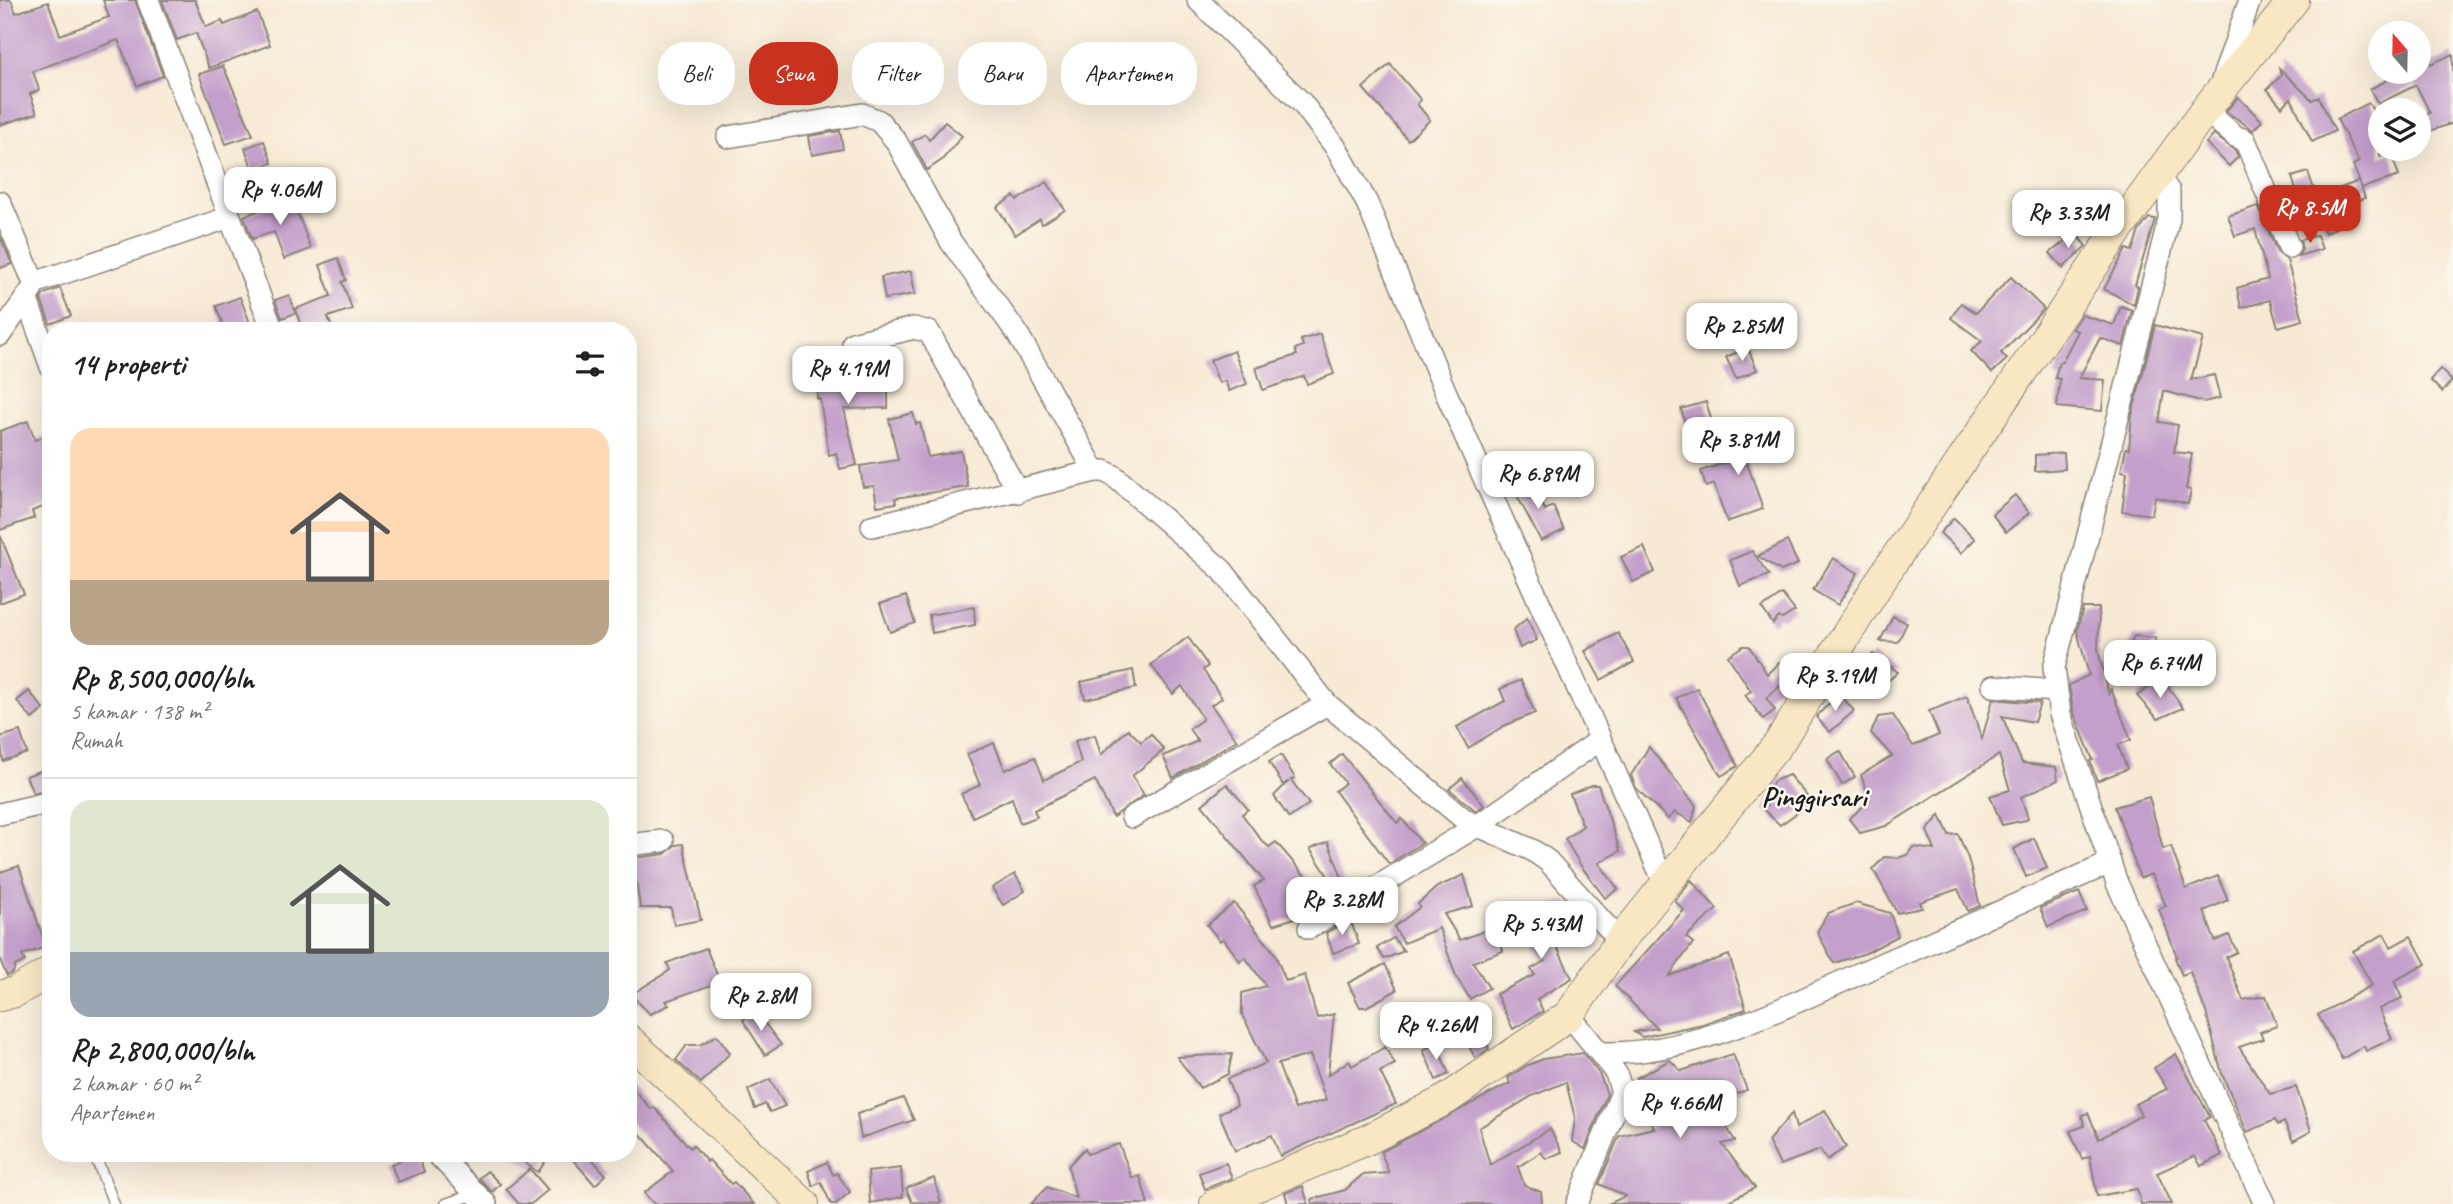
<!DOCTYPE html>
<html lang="id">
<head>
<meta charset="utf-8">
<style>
	body { margin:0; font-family:Caveat,sans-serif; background:#f6f6f6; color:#202124; height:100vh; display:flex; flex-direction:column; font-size:26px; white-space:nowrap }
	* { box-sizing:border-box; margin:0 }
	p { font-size:23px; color:#757577 }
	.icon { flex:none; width:38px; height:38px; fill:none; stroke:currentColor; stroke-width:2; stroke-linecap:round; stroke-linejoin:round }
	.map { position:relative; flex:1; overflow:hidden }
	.details { position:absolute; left:42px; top:322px; width:595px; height:840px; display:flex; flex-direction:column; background:#fff; border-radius:28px; box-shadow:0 7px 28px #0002 }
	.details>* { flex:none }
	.top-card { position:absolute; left:658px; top:42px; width:665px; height:63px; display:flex; gap:14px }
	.needle { width:46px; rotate:340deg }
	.tools { position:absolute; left:2368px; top:21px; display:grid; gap:14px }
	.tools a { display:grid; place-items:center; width:63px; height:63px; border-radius:50%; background:#fff; box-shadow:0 7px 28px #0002; font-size:35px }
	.price { position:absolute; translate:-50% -60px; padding:0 16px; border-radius:14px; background:#fff; color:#222; font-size:23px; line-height:46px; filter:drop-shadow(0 2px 4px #0008) }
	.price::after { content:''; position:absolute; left:50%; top:42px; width:21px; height:16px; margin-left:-10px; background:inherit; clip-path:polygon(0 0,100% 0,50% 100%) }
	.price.on { background:#c8321e; color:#fff }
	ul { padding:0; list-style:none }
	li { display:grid; align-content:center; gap:14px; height:371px; padding:0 28px }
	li+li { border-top:2px solid #e0e0e0 }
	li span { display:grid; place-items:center; height:217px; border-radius:21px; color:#555 }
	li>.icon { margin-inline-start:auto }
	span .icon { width:126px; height:126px; fill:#fffc; stroke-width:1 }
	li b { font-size:30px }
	h2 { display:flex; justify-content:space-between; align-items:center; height:84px; padding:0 28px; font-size:30px }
	.tag { padding:0 24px; border-radius:28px; background:#fff; box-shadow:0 7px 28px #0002; font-size:24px; line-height:63px }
	.tag.on { background:#c8321e; color:#fff }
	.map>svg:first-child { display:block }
	.building { fill:#c39fcb; fill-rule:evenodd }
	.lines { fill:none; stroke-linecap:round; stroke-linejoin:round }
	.lane-casing { stroke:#8a8378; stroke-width:13 }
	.street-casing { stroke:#8a8378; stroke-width:24 }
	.secondary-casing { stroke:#8a8378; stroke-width:32 }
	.lane { stroke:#fff; stroke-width:10 }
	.street { stroke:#fff; stroke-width:21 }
	.secondary { stroke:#f9e7c3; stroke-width:30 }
	.labels { text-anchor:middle; stroke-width:5; stroke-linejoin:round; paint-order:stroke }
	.quarter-label { font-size:28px; font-weight:bold; fill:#1c1c1c; stroke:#fbf7ec }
</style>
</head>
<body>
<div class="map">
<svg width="2453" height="1204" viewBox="0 0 2453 1204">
	<rect width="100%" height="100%" fill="#fbf7ec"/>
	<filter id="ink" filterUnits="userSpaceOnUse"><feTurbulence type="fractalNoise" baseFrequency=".0143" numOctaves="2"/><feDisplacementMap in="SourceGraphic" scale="14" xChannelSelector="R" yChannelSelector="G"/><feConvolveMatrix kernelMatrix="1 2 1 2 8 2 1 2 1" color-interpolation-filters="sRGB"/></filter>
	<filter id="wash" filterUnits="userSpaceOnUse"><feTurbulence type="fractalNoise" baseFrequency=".00686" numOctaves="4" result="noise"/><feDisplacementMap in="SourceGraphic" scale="28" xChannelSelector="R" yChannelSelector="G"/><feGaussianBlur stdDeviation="1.57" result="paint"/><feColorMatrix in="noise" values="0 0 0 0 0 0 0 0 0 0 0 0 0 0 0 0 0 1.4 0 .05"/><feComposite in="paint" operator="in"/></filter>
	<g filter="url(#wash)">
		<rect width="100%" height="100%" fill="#f7ead5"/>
		<g id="blocks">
			<g class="building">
				<path d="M0,0H11L16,13L48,2L60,35L109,17L103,0H135L163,76L137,86L118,40L33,71L39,90L30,94L37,113L0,125Z"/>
				<path d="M162,0H195L206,27L222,21L224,25L257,12L270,45L209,68L196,33L177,40Z"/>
				<path d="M2418,35L2431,64L2453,54V123L2427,132L2421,116L2430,113L2416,85L2378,104L2370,89L2403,72H2418Z"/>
				<path d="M1390,64L1421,100L1417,104L1430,120L1408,140L1363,88Z"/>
				<path d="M223,66L253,135L226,144L199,74Z"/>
				<path d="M2279,68L2312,100L2319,97L2335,131L2312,142L2291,98L2282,107L2267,89L2281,76Z"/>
				<path d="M2238,97L2262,121L2253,130L2226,111Z"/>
				<path d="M2369,103L2380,124V157L2391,153L2399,176L2362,188L2353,165L2359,162L2337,119Z"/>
				<path d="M945,122L962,136L942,160L927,170L912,142L925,134L929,140Z"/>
				<path d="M840,131L843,149L812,155L809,136Z"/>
				<path d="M2214,135L2235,150L2238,157L2229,166L2206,143Z"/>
				<path d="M264,141L272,163L253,170L245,148Z"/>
				<path d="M2308,172L2316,195L2299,200L2292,177Z"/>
				<path d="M2359,181L2365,198L2333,209L2340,226L2325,233L2311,199Z"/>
				<path d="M1047,182L1065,210L1042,224L1040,219L1015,235L997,207L1014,196L1017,200Z"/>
				<path d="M292,198L311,249L284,259L274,232L252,239L244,216Z"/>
				<path d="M2258,206L2277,252L2287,260L2303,320L2278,327L2270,300L2241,308L2237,288L2268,279L2255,229L2235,236L2228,216Z"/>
				<path d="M2149,218L2155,219L2135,285L2138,287L2134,305L2104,289L2126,249L2132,251L2139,231Z"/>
				<path d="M2075,233L2086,246L2063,268L2050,253Z"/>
				<path d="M2317,235L2322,249L2298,256L2302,249L2300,240Z"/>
				<path d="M0,236L12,264L0,268Z"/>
				<path d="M338,258L346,280L342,282L352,309L328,317L333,331H303L295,309L331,296L320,265Z"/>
				<path d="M911,271L915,294L885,299L881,277Z"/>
				<path d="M2011,277L2044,309L2001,353L2007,359L1992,373L1971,351L1982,341L1951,318L1961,303L1976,313Z"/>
				<path d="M60,288L71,316L50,324L41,299L44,294Z"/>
				<path d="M289,295L296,313L282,318L275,300Z"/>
				<path d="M240,297L253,331H225L216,306Z"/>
				<path d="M2121,306L2132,310L2123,346L2100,338L2079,378L2105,380L2102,411L2057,407L2060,379L2055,378L2059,362H2062L2078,331L2072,329L2082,315L2114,325Z"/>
				<path d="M2155,325L2203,338L2191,380L2214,375L2220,398L2204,402L2164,391L2159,422L2178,425L2174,452L2192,454L2186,489L2191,490L2188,504L2155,497L2152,515L2122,511L2127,472L2121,471L2126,448L2129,449L2132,415Z"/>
				<path d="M1320,334L1334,374L1307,384L1304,376L1263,390L1256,368L1297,355L1295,349L1303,346L1301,340Z"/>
				<path d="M1748,348L1757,370L1736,379L1726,357Z"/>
				<path d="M1234,351L1247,384L1229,391L1225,381L1219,383L1210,360Z"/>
				<path d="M873,366V374L880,373V385H888V408L844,409L857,465L840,469L836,453L829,455L820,399H817L818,380L832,381L833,368Z"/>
				<path d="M2440,369L2452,381L2442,392L2430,380Z"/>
				<path d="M1706,402L1712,422L1687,430L1681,409Z"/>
				<path d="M913,413L916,424L920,423L928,457L961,451L968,487L895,498L896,503L877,506L874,486L863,487L860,466L898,460L889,419Z"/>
				<path d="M28,421L35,440L51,434V504L32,511L34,518L0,530V431Z"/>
				<path d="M1757,425L1767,451L1746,460L1763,509L1727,522L1714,484L1706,487L1701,471L1741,457L1732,435Z"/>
				<path d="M2064,453L2065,469L2035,471V455Z"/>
				<path d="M1531,479L1545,510L1553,506L1564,530L1541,541L1513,488Z"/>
				<path d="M2015,495L2029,513L2006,532L1992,514Z"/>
				<path d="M1954,518L1975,539L1961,553L1940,533Z"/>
				<path d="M0,535L24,594L0,603Z"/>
				<path d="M1787,541L1798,564L1781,571L1758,556Z"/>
				<path d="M1644,547L1655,572L1633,582L1621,557Z"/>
				<path d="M1752,551L1769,575L1740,586L1730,560Z"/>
				<path d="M1833,558L1858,573L1838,605L1813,590Z"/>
				<path d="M1782,594L1795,611L1782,619L1779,617L1773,624L1762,608Z"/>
				<path d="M906,596L915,623L890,632L880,604Z"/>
				<path d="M974,607L975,625L932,633L929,615Z"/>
				<path d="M2083,608H2099L2098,650L2109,694L2111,689L2131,740L2118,745L2127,769L2097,781L2090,761L2093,760L2073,711L2069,685L2089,675L2077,631Z"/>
				<path d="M1893,616L1907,623L1898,642L1880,641Z"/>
				<path d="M1527,618L1537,640L1520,648L1513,630Z"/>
				<path d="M1618,633L1634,662L1601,680L1585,651Z"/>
				<path d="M2134,636L2156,638L2146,664L2124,660Z"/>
				<path d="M1188,637L1208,666L1203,670L1222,698L1211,705L1237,740L1173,778L1163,756L1198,741L1189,729L1203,719L1182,686L1173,694L1151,665Z"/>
				<path d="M1743,646H1749L1767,674L1780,662L1792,676L1766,698L1775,710L1763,719L1745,695L1751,691L1728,656Z"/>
				<path d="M1873,654L1898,672L1880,688L1859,673Z"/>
				<path d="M1133,670L1136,688L1085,699L1081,682Z"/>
				<path d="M1521,680L1535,713L1504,726L1468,748L1457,727L1505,701L1500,689Z"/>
				<path d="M2158,681H2164L2183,708L2158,719L2137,696Z"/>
				<path d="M1697,688L1738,766L1721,776L1676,698Z"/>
				<path d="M29,691L44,709L32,719L17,701Z"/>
				<path d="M1839,693L1854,711L1830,732L1816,717Z"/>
				<path d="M1967,696L1982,739L1993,699L2040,703L2034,722L2002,716L2022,763L2056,767L2058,780L2021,797L2028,818L2026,820L2002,825L1990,796L2010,790L1999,755L1886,826L1860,833L1849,819L1870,800L1861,775L1892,756L1871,733L1878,717L1893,715L1913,746L1939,735L1929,711Z"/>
				<path d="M1128,729L1141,742L1151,734L1164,750L1132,776L1144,795L1113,817L1095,780L1034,810L1037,817L1020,823L1012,798L973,817L961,794L980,785L967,754L994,743L1005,770L1035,757L1044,780L1081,762L1075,741L1095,735L1101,755Z"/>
				<path d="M20,731L27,753L3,761L0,737Z"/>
				<path d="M1649,747L1696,806L1692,822L1675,812L1668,819L1636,788L1631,775Z"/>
				<path d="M1840,751L1855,777L1842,785L1827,759Z"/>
				<path d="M1342,754L1397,823L1402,819L1422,843L1389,864L1335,791L1345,783L1330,764Z"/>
				<path d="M1281,755L1295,778L1291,780L1309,804L1289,818L1274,796L1289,781L1283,785L1269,762Z"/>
				<path d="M51,767V789L33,793L26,776Z"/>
				<path d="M1789,775L1812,802L1780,825L1764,810L1772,794L1769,791L1774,781Z"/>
				<path d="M1462,778L1484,805L1476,811L1449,789Z"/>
				<path d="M1227,784L1248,809L1242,814L1262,841L1269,847L1276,842L1318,891L1324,886L1330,900L1307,914L1273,925L1254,886L1264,881L1202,805Z"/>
				<path d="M1592,785H1598L1620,851L1599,863L1618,889L1605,898L1581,866L1565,839L1583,826L1570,794Z"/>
				<path d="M2149,797L2163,849L2171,846L2186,889L2218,876L2228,900L2204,911L2215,941L2229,935L2237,952L2226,957L2243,1000L2266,996L2277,1026L2260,1032L2263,1039L2239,1047L2270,1094L2296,1087L2311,1131L2293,1141L2284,1122L2278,1125L2275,1120L2247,1132L2222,1074L2206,1012L2190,972L2182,975L2175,958L2177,957L2159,909L2166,906L2152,874L2140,878L2115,807Z"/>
				<path d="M1940,815L1949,835L1958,834L1968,858L1980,906L1968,911L1958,889L1920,902L1922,908L1897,913L1873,869L1884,857L1898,858L1907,855L1913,847L1935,850L1927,831Z"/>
				<path d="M2034,838L2047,868L2026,877L2014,849Z"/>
				<path d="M1328,842L1347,890L1340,894L1310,849Z"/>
				<path d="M683,844L701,920L674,925L671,908H640L633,858L665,854L675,845Z"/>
				<path d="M19,866L46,947L22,955L25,961L15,966L13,973L7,976L0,960V872Z"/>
				<path d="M1015,874L1025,891L1003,905L992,888Z"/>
				<path d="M1464,875L1473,906L1444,914L1460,940L1495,927L1503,951L1473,962L1489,988L1470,999L1456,976L1439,928L1404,943L1394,927L1420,907L1418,904L1437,887Z"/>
				<path d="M1691,880L1717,909L1686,937L1693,943L1669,976L1729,955L1746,1009L1703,1024L1642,1037L1634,1032L1657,1028L1615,986L1684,910L1675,901Z"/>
				<path d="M2079,892L2087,911L2048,927L2040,908Z"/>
				<path d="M1566,901L1585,930L1556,945L1572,978L1537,999L1543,1011L1513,1029L1496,994L1535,975L1531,969L1545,961L1516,919Z"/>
				<path d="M1234,903L1274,952L1286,981L1305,975L1317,1018L1334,1014L1328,1075L1349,1061L1352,1066L1385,1047L1395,1064L1380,1072L1396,1104L1280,1156L1272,1135L1235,1151L1219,1113L1237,1105L1227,1079L1266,1063L1242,1014V993L1266,986L1245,957L1240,961L1223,938L1220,941L1207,925ZM1310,1055L1326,1100L1295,1109L1278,1064Z"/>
				<path d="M1856,903L1890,913L1898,936L1866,953L1834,963L1817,932L1828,913Z"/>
				<path d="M1350,919L1359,944L1333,953L1326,933Z"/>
				<path d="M2384,934L2391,947L2411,936L2426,964L2394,981L2402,998L2379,1009L2392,1039L2366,1051L2364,1046L2342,1059L2318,1015L2372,985L2353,951Z"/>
				<path d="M1393,938L1404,951L1384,959L1377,948Z"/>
				<path d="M706,948L720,982L666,1001L669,1005L650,1014L631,995L670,970L667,963Z"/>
				<path d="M1385,964L1397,990L1366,1007H1360L1348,983Z"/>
				<path d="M755,1010L781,1045L765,1055L743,1020Z"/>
				<path d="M1478,1025L1489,1049L1475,1058L1462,1032Z"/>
				<path d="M717,1035L730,1053L701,1083L676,1060L687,1045H700Z"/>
				<path d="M1436,1044L1449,1074L1436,1080L1423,1050Z"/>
				<path d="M1583,1053L1600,1075L1607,1094L1585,1149L1572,1141L1575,1118L1566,1082L1532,1096L1479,1128L1490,1165L1550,1129L1562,1152L1546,1159L1541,1152L1518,1167L1524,1185L1541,1192L1542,1204H1313L1312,1199L1345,1190L1362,1175L1389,1173L1381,1152L1510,1083L1508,1078L1526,1066L1543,1059Z"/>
				<path d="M1232,1054L1228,1074L1200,1088L1177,1057Z"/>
				<path d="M1733,1054L1747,1090L1712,1103L1735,1141L1722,1144L1755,1188L1722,1204H1608L1626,1196L1599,1184L1619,1136L1654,1128L1636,1078L1670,1060L1681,1071Z"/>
				<path d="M2176,1054L2210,1117L2204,1120L2222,1155L2201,1166L2195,1156L2157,1173L2172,1204H2141L2137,1189L2097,1196L2090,1156L2082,1159L2070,1131L2084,1126L2082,1115L2088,1113L2099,1139L2141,1115L2135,1104L2167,1089L2154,1068Z"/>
				<path d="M770,1079L785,1106L770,1112L765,1104L755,1109L748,1090Z"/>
				<path d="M628,1083L651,1109L654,1107L690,1148L693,1145L707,1162L709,1160L731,1184L734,1182L754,1204H654L644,1193L673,1171L628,1120Z"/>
				<path d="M903,1098L914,1120L861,1138L857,1114Z"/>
				<path d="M1825,1110L1846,1147L1827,1160L1820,1150L1780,1165L1768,1141L1792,1113L1796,1128Z"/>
				<path d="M1119,1144L1132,1178L1140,1176L1148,1204H1031L1047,1187L1076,1198L1068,1166L1085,1148L1087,1154Z"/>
				<path d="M511,1153H551L538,1172Z"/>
				<path d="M567,1153H587L606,1175L595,1185Z"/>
				<path d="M417,1154L424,1172L398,1182L391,1164Z"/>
				<path d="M827,1162L833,1175L837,1173L850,1192L836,1204H831L821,1182L813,1186L808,1171Z"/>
				<path d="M1226,1163L1232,1178L1205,1189L1199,1173Z"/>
				<path d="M901,1168L903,1197L870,1203L868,1172Z"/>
				<path d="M530,1169L548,1190L531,1204H519L506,1189Z"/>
				<path d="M487,1171L500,1184L492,1192L479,1178Z"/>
				<path d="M934,1178L941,1203L912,1202L906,1188Z"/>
				<path d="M1303,1186L1308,1204H1288L1285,1193Z"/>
			</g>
		</g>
	</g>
	<g filter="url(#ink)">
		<use href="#blocks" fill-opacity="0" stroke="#8a8378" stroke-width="2"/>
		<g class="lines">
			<g class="lane-casing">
				<g id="lane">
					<path d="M94,1153L114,1204"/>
					<path d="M446,1204L475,1194"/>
				</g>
			</g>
			<g class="street-casing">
				<g id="street">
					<path d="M148,0L273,331"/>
					<path d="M1198,0L1302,103L1337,149L1367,203L1446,393L1665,884"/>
					<path d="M2222,80L2250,0"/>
					<path d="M2205,110L2235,136L2245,140L2289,247"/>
					<path d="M728,137L862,114L879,121L896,141L951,242L1017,333L1095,471"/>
					<path d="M2158,176L2169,191V219L2054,668L2060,714L2117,883L2265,1204"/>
					<path d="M0,202L34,283L230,217"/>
					<path d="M27,300L51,367"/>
					<path d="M0,335L31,291"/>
					<path d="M853,343L914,328L929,332L1018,492"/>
					<path d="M872,526L1095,471H1104L1114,476L1222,570L1327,704L1465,820L1532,850L1548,861L1620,941"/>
					<path d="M1993,686L2055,691"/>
					<path d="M0,814L51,802"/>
					<path d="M1132,817L1327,704"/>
					<path d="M628,845L663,841"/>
					<path d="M1309,928L1477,826L1600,740"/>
					<path d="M1569,1015L1616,1073L1622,1092L1577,1204"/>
					<path d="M1602,1053C1697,1055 1787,1005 1872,968C1951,933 2031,898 2110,863"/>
					<path d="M436,1153L486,1204"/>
				</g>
			</g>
			<g class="secondary-casing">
				<g id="secondary">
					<path d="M0,996L15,992L51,971"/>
					<path d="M628,1039L804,1204"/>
					<path d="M1215,1204L1369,1139L1447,1099L1569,1015L1620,941L1779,743L1882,578L2114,236L2205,110L2294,0"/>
				</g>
			</g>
			<use href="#lane" class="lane"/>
			<use href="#street" class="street"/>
			<use href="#secondary" class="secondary"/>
		</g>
	</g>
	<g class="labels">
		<g class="quarter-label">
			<text x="1814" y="806">Pinggirsari</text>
		</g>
	</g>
</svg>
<div class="tools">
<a><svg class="needle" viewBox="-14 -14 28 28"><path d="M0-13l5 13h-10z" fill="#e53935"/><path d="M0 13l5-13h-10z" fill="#757577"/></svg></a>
<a><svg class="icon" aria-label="layers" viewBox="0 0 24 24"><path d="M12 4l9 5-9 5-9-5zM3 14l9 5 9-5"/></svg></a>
</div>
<b class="price" style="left:280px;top:227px">Rp 4.06M</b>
<b class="price on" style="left:2310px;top:245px">Rp 8.5M</b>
<b class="price" style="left:2068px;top:250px">Rp 3.33M</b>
<b class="price" style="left:1742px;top:363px">Rp 2.85M</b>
<b class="price" style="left:848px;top:406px">Rp 4.19M</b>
<b class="price" style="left:1738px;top:477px">Rp 3.81M</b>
<b class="price" style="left:1538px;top:511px">Rp 6.89M</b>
<b class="price" style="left:2160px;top:700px">Rp 6.74M</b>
<b class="price" style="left:1835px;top:713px">Rp 3.19M</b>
<b class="price" style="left:1342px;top:937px">Rp 3.28M</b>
<b class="price" style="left:1541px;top:961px">Rp 5.43M</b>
<b class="price" style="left:761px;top:1033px">Rp 2.8M</b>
<b class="price" style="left:1436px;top:1062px">Rp 4.26M</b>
<b class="price" style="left:1680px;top:1140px">Rp 4.66M</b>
<div class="top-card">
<a class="tag">Beli</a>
<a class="tag on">Sewa</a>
<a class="tag">Filter</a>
<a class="tag">Baru</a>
<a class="tag">Apartemen</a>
</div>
<section class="details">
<h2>14 properti<svg class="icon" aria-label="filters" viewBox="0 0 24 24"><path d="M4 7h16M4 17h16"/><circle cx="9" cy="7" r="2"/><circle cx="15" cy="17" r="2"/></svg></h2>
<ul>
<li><span style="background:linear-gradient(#ffd9b3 70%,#b9a48a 0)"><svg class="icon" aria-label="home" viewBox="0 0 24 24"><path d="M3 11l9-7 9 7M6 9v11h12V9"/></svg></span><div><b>Rp 8,500,000/bln</b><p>5 kamar · 138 m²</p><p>Rumah</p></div></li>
<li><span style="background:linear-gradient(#dfe7d0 70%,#9aa5b1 0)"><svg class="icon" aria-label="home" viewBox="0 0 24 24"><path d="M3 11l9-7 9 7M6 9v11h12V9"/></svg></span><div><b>Rp 2,800,000/bln</b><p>2 kamar · 60 m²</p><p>Apartemen</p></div></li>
</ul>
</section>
</div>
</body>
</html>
